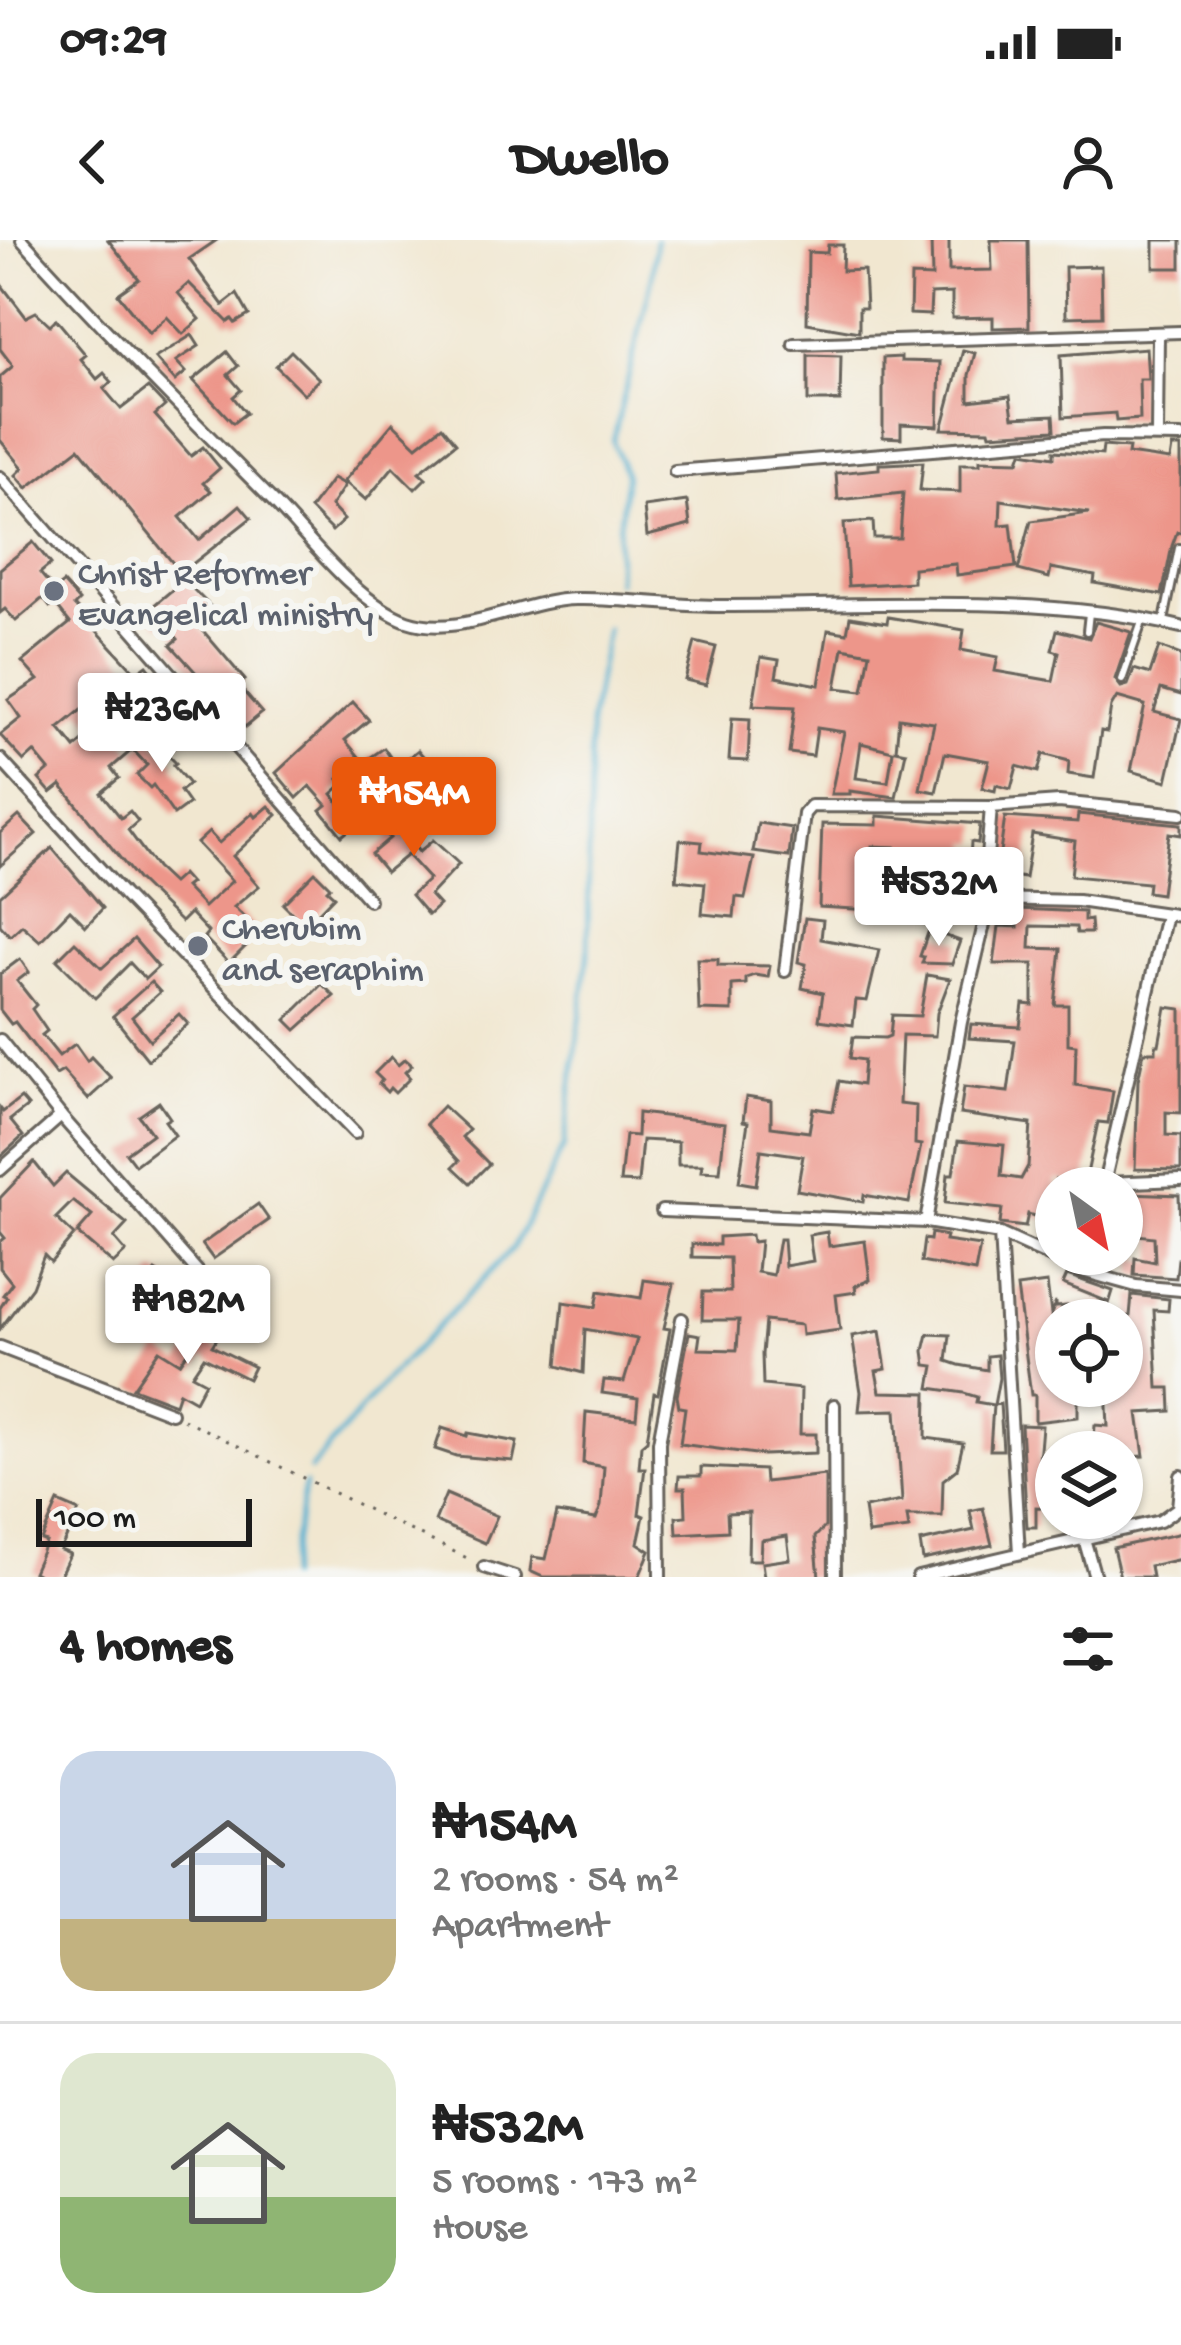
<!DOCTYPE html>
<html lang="en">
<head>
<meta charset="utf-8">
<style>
	body { margin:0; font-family:"Gochi Hand",sans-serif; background:#f2f2f2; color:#222; height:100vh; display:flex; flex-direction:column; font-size:45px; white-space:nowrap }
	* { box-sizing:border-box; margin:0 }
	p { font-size:39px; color:#767676 }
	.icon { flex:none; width:66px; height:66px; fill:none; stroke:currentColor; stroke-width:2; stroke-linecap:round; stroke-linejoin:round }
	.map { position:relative; height:1337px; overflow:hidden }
	.panel { display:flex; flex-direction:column; background:#fff; flex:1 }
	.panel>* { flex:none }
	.needle { width:78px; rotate:147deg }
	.tools { position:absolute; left:1035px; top:927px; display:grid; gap:24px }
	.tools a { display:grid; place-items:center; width:108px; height:108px; border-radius:50%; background:#fff; box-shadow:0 3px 9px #0004; font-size:60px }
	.scale { position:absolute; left:36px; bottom:30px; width:216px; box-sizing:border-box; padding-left:12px; border:6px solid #1c1c1c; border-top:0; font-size:33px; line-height:42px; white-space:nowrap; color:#1c1c1c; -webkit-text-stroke:9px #f6f6f2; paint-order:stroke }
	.price { position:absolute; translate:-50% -102px; padding:0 27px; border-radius:12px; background:#fff; color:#222; font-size:39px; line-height:78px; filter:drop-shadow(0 3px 6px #0008) }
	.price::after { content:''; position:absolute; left:50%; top:72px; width:36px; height:27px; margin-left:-18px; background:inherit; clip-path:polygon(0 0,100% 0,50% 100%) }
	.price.selected { background:#ea580c; color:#fff }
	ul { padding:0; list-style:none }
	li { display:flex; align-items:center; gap:36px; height:300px; padding:0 60px }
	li+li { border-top:3px solid #e0e0e0 }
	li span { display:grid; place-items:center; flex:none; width:336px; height:240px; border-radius:36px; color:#555 }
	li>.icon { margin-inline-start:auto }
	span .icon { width:144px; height:144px; fill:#fffc; stroke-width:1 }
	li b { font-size:51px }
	h2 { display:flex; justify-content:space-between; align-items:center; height:144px; padding:0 60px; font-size:51px }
	.status { display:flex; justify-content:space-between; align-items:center; height:84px; padding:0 60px; background:#fff; direction:ltr }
	.status svg { height:33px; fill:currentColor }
	header { display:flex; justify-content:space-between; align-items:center; height:156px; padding:0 60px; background:#fff; font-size:54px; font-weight:700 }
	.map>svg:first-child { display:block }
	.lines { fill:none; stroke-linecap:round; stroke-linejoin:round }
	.stream { stroke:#53b1d1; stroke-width:4.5 }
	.building { fill:#ed968a; fill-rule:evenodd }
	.service-casing { stroke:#67635b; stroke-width:12 }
	.minor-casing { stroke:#67635b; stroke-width:16 }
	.path { stroke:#67635b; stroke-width:3; stroke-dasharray:3 9; stroke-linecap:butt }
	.service { stroke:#fff; stroke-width:6 }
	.minor { stroke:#fff; stroke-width:10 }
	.worship-dot { fill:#6b7280; stroke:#f6f6f2; stroke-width:4.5 }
	.labels { text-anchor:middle; stroke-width:12; stroke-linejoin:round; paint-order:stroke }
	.worship-label { font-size:36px; fill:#5b616d; stroke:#f6f6f2; text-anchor:start }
</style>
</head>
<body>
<div class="status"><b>09:29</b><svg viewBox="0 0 49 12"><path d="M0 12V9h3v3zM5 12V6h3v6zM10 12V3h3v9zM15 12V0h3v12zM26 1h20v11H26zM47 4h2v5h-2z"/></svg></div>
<header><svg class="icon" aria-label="back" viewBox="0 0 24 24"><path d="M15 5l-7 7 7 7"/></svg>Dwello<svg class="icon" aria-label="person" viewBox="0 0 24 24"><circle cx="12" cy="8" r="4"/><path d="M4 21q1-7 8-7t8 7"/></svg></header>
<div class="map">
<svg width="1181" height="1337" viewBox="0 0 1181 1337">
	<rect width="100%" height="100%" fill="#f6f6f2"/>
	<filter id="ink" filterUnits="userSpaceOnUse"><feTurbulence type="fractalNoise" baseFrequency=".00833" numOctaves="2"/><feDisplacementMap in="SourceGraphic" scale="24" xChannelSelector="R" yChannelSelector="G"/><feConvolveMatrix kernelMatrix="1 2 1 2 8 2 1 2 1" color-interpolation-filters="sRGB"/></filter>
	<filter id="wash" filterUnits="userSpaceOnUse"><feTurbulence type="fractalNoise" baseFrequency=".004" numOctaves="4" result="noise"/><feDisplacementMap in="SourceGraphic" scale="48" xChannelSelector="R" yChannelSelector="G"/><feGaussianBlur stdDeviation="2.7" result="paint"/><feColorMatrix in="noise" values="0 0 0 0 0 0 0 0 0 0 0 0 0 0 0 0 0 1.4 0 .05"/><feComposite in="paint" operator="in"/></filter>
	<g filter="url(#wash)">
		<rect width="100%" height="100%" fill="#f1e7d0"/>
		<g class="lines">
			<g class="stream">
				<path d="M617,342L618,295L626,236L613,201L652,38L656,0"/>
				<path d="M310,1230L384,1142L513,1008L564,906L588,716L590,484L607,389"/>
				<path d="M288,1337L305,1244"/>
			</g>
		</g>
		<g id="blocks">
			<g class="building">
				<path d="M108,0H217L189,19L223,65L237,54L249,75L235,83L232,79L228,82L189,43L178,53L200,79L183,94L167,77L149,93L118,54L139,39Z"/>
				<path d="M931,0H949V31L992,30L991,0H1028L1029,87L993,88V77L952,78V53L931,54L930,75L910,74L911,36L932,37Z"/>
				<rect x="1154" y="0" width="27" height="28"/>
				<path d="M828,5H843L842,31L864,30L866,68H859V92L807,83L808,12L827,13Z"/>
				<path d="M1101,26L1102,76L1066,77L1065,27Z"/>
				<path d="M0,43L26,77L36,72L50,85L56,79L86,115L81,119L97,139L104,133L112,142L104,149L121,169L148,148L165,166L155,175L191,216L203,207L220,228L203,243L211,251L180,277L199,300L240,265L251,278L181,333L79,208L27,248L16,235L23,228L0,200V137L13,126L0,109Z"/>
				<path d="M192,95L199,106L176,121L186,132L175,141L155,118Z"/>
				<path d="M1146,108L1148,139H1139L1140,179L1116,181L1115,173L1063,177L1061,115Z"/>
				<path d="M963,110L975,113L969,135V161L1010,156L1013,177L1054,175L1055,190L990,194L989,190L942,189Z"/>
				<path d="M291,111L319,139L304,154L276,126Z"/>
				<path d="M227,112L238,126L228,135L241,150L233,157L246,173L233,183L193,140Z"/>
				<path d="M808,115L841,116L840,161H808Z"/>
				<path d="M901,117V121L940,122L938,186L901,184V198L883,197V118Z"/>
				<path d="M393,183L417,206L442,186L456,203L419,232L426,238L415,249L393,227L366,260L344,241Z"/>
				<path d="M1103,206L1129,208L1128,214L1170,220L1172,207H1181V293L1177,292L1172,306L1162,355L1094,343L1095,336L1051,328L1049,338L1018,330L1031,281L1089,273L1001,260L1000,285L1011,284L1016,327L957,335L956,324L913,328V342L848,346L844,283L873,281L874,298H900L903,253L838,260L836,233L879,229V224H886L923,222L920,250L960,252V224H980V220L1019,221L1022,212L1054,217V211L1102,215Z"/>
				<path d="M333,238L345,245L331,266L344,280L332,291L310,269Z"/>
				<path d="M687,261L690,285L647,296L644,267Z"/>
				<path d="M33,302L51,324L40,333L54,350L63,343L79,361L74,366L136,433L147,425L155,435L130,455L120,442L93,463L132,510L111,528L119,538L101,553L121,578L130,571L138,581L128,590L156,628L172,643L182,634L190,643L185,647L204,667L232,641L197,603L209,592L219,603L253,573L256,577L269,566L277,575L233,616L259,646L234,667L260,692L229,723L204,697L208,692L190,673L181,682L137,639L61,545L51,553L39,539L49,530L34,512L24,521L0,495L21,478L8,460L38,440L22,422L70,383L55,364L50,367L43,358L16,381L5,369L0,373V329ZM81,470L97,489L75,508L59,488Z"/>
				<path d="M184,340L210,366L193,379L245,440L238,445L262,473L245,487L171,405L178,399L164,382L160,386L147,371Z"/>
				<path d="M850,377L887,383L888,377L964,390L961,410L998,417L995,431L1053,441L1059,412L1052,410L1057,390L1089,398L1096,382L1131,392L1115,439L1121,447L1128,445L1134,429L1150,434L1159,407L1181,415V455L1161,449L1154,472L1181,479L1167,541L1131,531L1145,465L1117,457L1111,467L1107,492L1101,491L1094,538L1068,534L1069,521L1043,514L1038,532L1017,526L1011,549L996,545L995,551L982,548L989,521L945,513L936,552L920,549L934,483L899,478L896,510L906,512L896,557L850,551V554H831L844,492L817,488L813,516L789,513L795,467L753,465L761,417L779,420L776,437L819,445L828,390L847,393ZM843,408L870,413L863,451L836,448ZM861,503L893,511L888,542L856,538Z"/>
				<path d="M695,402L716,407L706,445L685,440Z"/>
				<path d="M353,462L369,480L345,500L361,519L339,539L343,544L332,554L356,584L342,596L321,570L327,565L310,546L297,558L276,533Z"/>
				<path d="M732,478L750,479L748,521L729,520Z"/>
				<path d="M150,497L176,523L173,525L189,544L180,551L189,564L174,575L153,545L150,548L137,535L147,525L134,511Z"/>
				<path d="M384,508L397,527L418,510L429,523L395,550L368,519Z"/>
				<path d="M382,566L419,612L433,600L459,624L430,655L439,665L428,675L411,655L429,639L407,615L386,632L371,614L390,598L371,575Z"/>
				<path d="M1078,574L1181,584V595L1169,593L1161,654L1147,652L1148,643L1071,636L1075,601L1032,594L1025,638L997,634L1005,577L1077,582Z"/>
				<path d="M19,576L36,594L0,626V593Z"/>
				<path d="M877,576L980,584L978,603L971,602L970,621L894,618L895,607L872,606L871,632L891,633L889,671L819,667L822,584L877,585Z"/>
				<path d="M758,583L792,588L789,617L753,612Z"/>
				<path d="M680,600L702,602L701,611L754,618L745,658L736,657L734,677L702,674L705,643L676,640Z"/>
				<path d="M52,608L103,668L86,686L70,670L40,701L22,685L10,696L0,685V656Z"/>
				<path d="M315,632L330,647L327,650L334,656L305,686L283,664Z"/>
				<path d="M1018,669L1084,672V681L1090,680L1091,693H1077L1076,687L1031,686L1030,708L1061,709L1055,765H1068V804L1076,805L1075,845L1113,851L1108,883L1098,882L1084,948L1056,939V975L1046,972L1043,979L1028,974L1025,987L1000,984L1002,969L945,963L948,934H953L958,901L1004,905L1001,936L1021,939L1028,926L1031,884L960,874L964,847L1008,852L1015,801L969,798L971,784L1020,787L1023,764L1033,765V724H994L999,686L1018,687Z"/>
				<path d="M805,678L823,680L821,699L879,710L867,761L856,760L853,785L819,780L823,753L802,748L806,724L798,722Z"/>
				<path d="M929,690L960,701L952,724L922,723L924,717L920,716Z"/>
				<path d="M134,699L158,727L145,739L130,723L95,758L57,720L75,702L102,728Z"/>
				<path d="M20,719L29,732L17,741L36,765L32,769L47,791L42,795L59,816L75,804L87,821L91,817L111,838L88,859L63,831L56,835L15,782L11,784L0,770V734Z"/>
				<path d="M697,719H718V725L770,726L768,737L755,735L746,738V744L732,745V771L699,770Z"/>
				<path d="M927,735L950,739L937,773L935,796L902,795L899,864L916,866L915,904L921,905L909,963L864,955L863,962L797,950L803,916L761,910L756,945L739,942L748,882L743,881L746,857L771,861V887L809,892L813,868L833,871L839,841L862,845L864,820L850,818L853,797L885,798L890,796L892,775L920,776Z"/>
				<path d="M151,742L160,752L132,777L150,800L179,774L188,784L148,820L113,776Z"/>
				<path d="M322,744L334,756L296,790L286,780Z"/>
				<path d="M1166,767L1181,769V873L1166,872V895L1181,896V930L1135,929L1138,840L1144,812H1156V805H1159Z"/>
				<path d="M391,817L398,825L405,819L412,825L405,832L410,838L395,853L390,848L387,852L379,844L382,840L375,833Z"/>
				<path d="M21,858L28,866L10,880L23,896L0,917V868L3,872Z"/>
				<path d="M159,862L170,878L165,881L175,895L135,925L126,913L152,894L139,876Z"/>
				<path d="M443,866L469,890L462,897L489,924L470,943L453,927L459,921L426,884Z"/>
				<path d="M638,873L725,883L720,932L701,931L702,925H678V902L642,900L638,943L620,942L625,895L637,896Z"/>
				<path d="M34,922L53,946L66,933L127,984L114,998L126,1012L113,1024L77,993L92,976L73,961L56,978L74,995L51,1022L44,1015L32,1047L0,1089V1068L7,1057L3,1055L12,1043L0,1028V1002L5,998L0,992V958Z"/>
				<path d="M1129,953L1179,955L1181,1019H1178L1176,1038L1134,1035L1135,1018L1155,1022L1154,997L1137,995L1138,990L1125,987Z"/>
				<path d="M258,964L269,980L213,1019L202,1004Z"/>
				<path d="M827,992L829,1006L865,1001L870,1040L855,1046L856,1052L836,1055L840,1090L802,1095L801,1085L765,1081L762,1114L763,1145L801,1149L800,1194H816V1213L763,1215L680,1204L685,1168L679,1167L677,1156L689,1093L700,1095L698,1109L737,1110L739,1080H702L703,1052H730L729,1018L692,1017V1004L719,1005V997L751,995L752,1002L760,1001L757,1032L773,1035L779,999H783L785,1026L813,1021L809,995Z"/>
				<path d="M931,993L946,996L945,1001L980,1006L975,1032L921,1022L924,999L930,1000Z"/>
				<path d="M155,1031L180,1047L158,1081L133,1065Z"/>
				<path d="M1067,1035L1113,1051L1104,1080H1056V1148H1078V1177L1035,1182V1155H1031L1017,1047L1047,1043L1051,1074L1056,1062V1067L1108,1062L1063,1044Z"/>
				<path d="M644,1040L674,1044L664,1088L670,1089L658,1154L654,1153L647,1200L641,1205L639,1228H645L639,1274L644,1276L638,1303L650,1311L639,1337H543L530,1331L532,1317L546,1319L557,1273L596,1279L601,1266L604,1227L583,1223L586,1172L636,1178L638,1158L602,1153L604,1140L624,1142L637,1099L585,1089L583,1133L557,1126L563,1062L596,1067L599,1051L641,1058Z"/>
				<path d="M1132,1055L1169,1059L1168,1071L1154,1070L1158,1148H1170L1171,1171L1138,1173L1144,1216L1130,1217V1212H1082L1083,1199L1094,1200L1095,1185L1108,1186L1106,1147L1123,1146L1122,1077L1130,1076Z"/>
				<path d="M212,1076L226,1085L212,1106L254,1127L248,1139L204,1117L192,1135L205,1142L195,1161L179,1152L175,1164L133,1148L159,1110L180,1123Z"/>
				<path d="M880,1091L886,1129L876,1131L880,1152L927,1153L926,1198L963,1203L957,1229L943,1240L942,1276H907L909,1289L868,1294L864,1268L902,1261L896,1170L859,1171L861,1152L852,1096Z"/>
				<path d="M928,1094L950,1095L947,1121L959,1125L987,1130V1116L997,1115L999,1138L994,1165L1000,1164L1003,1210H990L993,1165L976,1162L977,1157L964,1153L930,1148L934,1126L926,1125L924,1111Z"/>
				<path d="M1021,1185L1042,1186L1039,1222L1041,1226L1056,1227V1268L1036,1267V1287H1027Z"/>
				<path d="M442,1188L467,1196L468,1193L517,1202L513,1221L456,1216L435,1209Z"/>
				<path d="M701,1227L764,1230L765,1242L825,1235V1287L815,1297L819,1337H764L762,1323L790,1319L787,1296L761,1300L760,1320H748L749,1272L727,1273L728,1291L677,1294L676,1277L686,1276L685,1248H678L679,1236H701Z"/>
				<path d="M446,1254L497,1276L485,1303L435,1281Z"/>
				<path d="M58,1262L79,1271L60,1310L70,1314L59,1337H43L33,1332L46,1302L41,1300Z"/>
				<path d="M983,1268L992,1305L923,1320L920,1302L974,1290L970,1271Z"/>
				<path d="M1181,1293V1319L1150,1326L1152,1337H1120L1113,1308Z"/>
			</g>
		</g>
	</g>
	<g filter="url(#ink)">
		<use href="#blocks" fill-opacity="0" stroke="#67635b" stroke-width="3"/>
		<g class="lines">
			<g class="service-casing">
				<g id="service">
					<path d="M1164,381L1179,308"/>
					<path d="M1087,391L1089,373"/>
					<path d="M1122,440L1142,382"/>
				</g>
			</g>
			<g class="minor-casing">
				<g id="minor">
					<path d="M22,0C103,90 188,175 273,261C310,299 357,363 407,381C460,399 521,360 576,359C627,358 678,367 730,366C876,366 1039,353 1181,387"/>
					<path d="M794,104L1181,92"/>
					<path d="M1157,194L1158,93"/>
					<path d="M675,231L1103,196L1181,197"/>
					<path d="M0,237L369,660"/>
					<path d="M0,519L123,654L355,893"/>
					<path d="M986,630L991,567"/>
					<path d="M785,731L804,574L811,566L991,567L1059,562L1181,574"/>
					<path d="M0,800L61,876L206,1041"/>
					<path d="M0,930L61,876"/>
					<path d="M1105,943L1181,940"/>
					<path d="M1103,948L1166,675"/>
					<path d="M662,971L926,982L1000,994L1082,1031L1136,1046L1181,1050"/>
					<path d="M926,982L961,782L990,659L1078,661L1181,676"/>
					<path d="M1000,994L1019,1313"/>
					<path d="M0,1107L171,1173"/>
					<path d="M834,1165L835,1337"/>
					<path d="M1085,1302L1095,1337"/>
					<path d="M484,1327L515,1337"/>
					<path d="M660,1337L659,1202L682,1079"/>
					<path d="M918,1337L1160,1281L1178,1268L1181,1236"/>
				</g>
			</g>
			<path class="path" d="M183,1179L471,1320"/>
			<use href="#service" class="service"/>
			<use href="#minor" class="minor"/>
		</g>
	</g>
	<g class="worship-dot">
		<circle cx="54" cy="351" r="12"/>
		<circle cx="198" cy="706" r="12"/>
	</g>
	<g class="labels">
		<g class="worship-label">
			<text x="78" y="343">Christ Reformer<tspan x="78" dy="41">Evangelical ministry</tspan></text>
			<text x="222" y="698">Cherubim<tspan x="222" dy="41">and seraphim</tspan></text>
		</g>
	</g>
</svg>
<div class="tools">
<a><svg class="needle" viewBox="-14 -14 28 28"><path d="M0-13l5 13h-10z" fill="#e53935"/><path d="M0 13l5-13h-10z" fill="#767676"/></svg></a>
<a><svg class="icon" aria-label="locate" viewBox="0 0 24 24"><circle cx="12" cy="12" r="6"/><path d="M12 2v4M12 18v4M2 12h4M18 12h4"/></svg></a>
<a><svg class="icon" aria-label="layers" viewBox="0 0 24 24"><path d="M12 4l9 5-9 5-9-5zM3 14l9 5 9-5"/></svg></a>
</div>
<div class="scale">100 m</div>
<b class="price" style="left:162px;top:535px">₦236M</b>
<b class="price selected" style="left:414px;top:619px">₦154M</b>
<b class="price" style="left:939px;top:709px">₦532M</b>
<b class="price" style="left:188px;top:1127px">₦182M</b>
</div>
<section class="panel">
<h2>4 homes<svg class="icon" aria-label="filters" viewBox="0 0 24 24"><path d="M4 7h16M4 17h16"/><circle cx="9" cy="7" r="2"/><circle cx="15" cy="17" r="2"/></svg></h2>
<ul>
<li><span style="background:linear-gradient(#c9d6e8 70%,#c2b280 0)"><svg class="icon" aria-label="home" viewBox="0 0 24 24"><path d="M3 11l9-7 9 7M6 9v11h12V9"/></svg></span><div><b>₦154M</b><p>2 rooms · 54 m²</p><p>Apartment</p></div></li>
<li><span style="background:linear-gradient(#dfe7d0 60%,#8fb573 0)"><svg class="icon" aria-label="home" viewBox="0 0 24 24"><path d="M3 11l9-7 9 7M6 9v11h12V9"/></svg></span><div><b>₦532M</b><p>5 rooms · 173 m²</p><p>House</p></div></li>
</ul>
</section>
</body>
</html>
